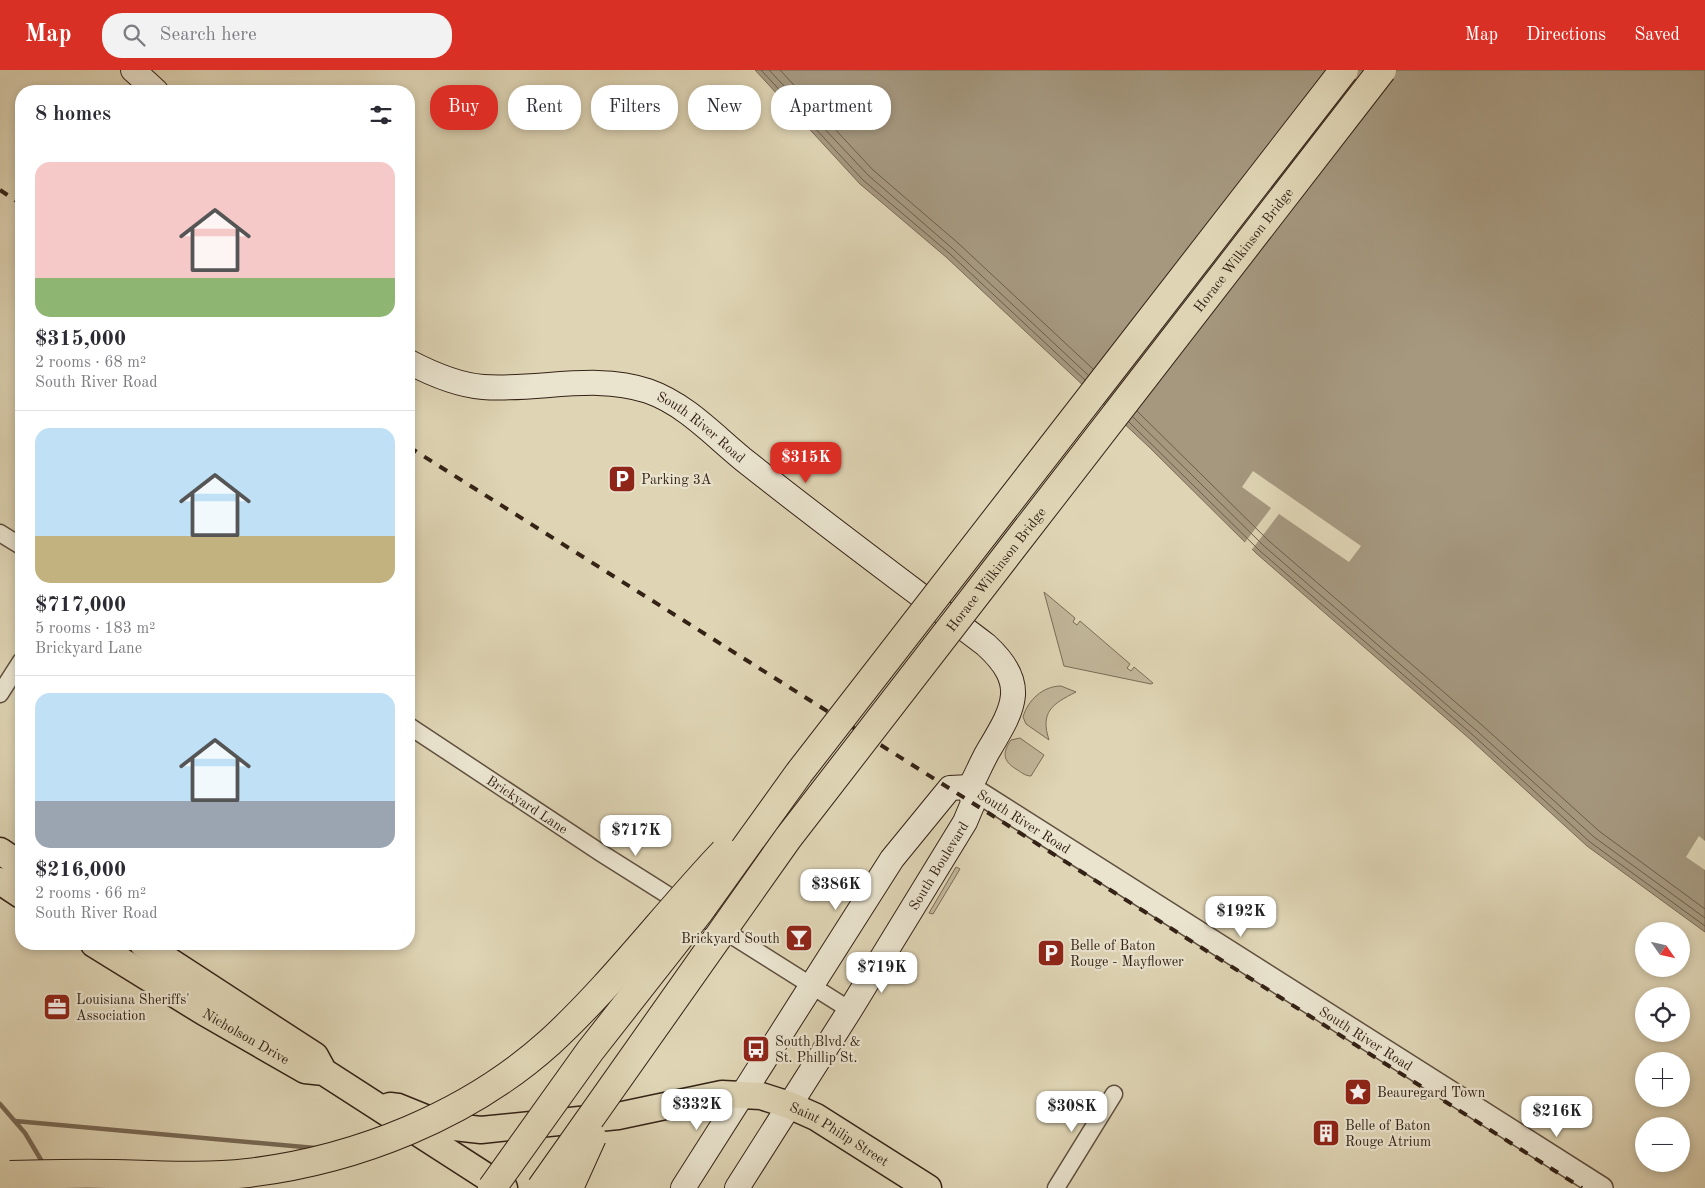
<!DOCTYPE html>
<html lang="en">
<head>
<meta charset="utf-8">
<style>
	body { margin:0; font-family:"Old Standard TT",serif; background:#f2f2f3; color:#2b2b33; height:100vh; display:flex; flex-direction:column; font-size:19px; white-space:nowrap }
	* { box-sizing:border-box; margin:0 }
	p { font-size:16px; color:#7c7c81 }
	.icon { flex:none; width:28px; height:28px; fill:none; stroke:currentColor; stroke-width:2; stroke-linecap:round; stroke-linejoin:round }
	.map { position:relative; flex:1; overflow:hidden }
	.drawer { position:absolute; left:15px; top:15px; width:400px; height:865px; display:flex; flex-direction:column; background:#fff; border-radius:20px; box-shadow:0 2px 8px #0003 }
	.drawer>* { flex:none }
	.banner { position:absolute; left:430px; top:15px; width:475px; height:45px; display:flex; gap:10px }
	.needle { width:32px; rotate:124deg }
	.buttons { position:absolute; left:1635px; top:852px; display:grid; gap:10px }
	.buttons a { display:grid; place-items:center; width:55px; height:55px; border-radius:50%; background:#fff; box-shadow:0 2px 8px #0003; font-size:25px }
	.price { position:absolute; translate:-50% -42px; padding:0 11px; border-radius:10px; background:#fff; color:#222; font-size:16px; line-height:32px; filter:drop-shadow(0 1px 2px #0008) }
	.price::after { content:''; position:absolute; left:50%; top:30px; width:15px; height:11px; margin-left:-8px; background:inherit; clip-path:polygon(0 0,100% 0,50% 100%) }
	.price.current { background:#d93025; color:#fff }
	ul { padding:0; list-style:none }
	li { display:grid; align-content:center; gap:10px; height:265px; padding:0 20px }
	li+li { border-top:1px solid #e1e1e2 }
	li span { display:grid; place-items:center; height:155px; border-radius:15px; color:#555 }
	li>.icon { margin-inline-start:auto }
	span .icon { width:90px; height:90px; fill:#fffc; stroke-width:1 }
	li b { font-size:21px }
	h2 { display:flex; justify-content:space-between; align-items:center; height:60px; padding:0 20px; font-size:21px }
	.tag { padding:0 18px; border-radius:20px; background:#fff; box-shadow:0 2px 8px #0003; font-size:18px; line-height:45px }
	.tag.current { background:#d93025; color:#fff }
	header { display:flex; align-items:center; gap:30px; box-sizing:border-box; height:70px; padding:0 25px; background:#d93025; color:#fff }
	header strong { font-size:24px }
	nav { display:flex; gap:28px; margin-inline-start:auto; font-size:18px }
	.search { width:350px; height:45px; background:#f2f2f3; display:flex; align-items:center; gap:12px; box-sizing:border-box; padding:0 18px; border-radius:20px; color:#7c7c81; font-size:19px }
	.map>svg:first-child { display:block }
	.green { fill:#c2b79a; stroke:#7b6c58 }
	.water { fill:#a5987f; stroke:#786955 }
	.pier { fill:#dfd5b5 }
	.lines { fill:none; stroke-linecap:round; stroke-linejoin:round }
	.shore { stroke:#6c5d4a; stroke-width:1 }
	.stream { stroke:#786955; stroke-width:4.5 }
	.minor-casing { stroke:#5f4f3e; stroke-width:19 }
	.tertiary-casing { stroke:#5f4f3e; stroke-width:24 }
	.secondary-casing { stroke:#342216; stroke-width:26 }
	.primary-casing { stroke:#342216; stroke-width:29 }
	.minor { stroke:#eae4cf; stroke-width:16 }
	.tertiary { stroke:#eae4cf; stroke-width:21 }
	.secondary { stroke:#eae4cf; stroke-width:24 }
	.primary { stroke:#dfd5b5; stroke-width:26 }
	.rail { stroke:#342216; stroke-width:4; stroke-dasharray:9 9; stroke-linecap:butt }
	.motorway-bridge-casing { stroke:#342216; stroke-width:30; stroke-linecap:butt }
	.motorway-bridge { stroke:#dfd5b5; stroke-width:28 }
	.labels { text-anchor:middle; stroke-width:4.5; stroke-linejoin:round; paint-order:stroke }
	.street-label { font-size:14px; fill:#342216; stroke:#eae4cf }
	.poi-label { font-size:14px; fill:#342216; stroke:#eae4cf; text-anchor:start }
</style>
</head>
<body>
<header>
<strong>Map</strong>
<div class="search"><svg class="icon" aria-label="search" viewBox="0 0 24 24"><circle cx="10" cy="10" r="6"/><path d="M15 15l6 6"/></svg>Search here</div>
<nav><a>Map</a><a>Directions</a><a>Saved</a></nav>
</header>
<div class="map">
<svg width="1705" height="1118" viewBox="0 0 1705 1118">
	<rect width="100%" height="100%" fill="#dfd5b5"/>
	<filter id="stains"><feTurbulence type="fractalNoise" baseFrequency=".004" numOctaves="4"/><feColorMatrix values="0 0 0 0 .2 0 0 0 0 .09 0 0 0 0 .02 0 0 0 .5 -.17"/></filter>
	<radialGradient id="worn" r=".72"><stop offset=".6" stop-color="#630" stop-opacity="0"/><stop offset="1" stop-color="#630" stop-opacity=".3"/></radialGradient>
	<g class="green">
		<path d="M1044,522L1075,548L1073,552L1077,555L1080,551L1130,594L1127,598L1131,601L1134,597L1153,613L1151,614L1064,596Z"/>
		<path d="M1061,616L1076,622C1052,634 1040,642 1049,670L1026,654L1023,647C1028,630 1043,616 1061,616Z"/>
		<path d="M1020,668L1044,685L1031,706C1025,706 1021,702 1016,699C1003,691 1002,683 1011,670Z"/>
		<path d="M956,797L960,799L933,844L929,843Z"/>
	</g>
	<path class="water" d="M755,0H1705V862L1587,776L1471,670L1257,484L1149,377L946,187L860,114Z"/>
	<g class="pier">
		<path d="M1253,401L1361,476L1349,492L1279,444L1250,482L1243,475L1271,438L1242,417Z"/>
		<path d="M1699,766L1705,771V800L1686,787Z"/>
	</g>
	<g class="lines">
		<g class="shore">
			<path d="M761,0L863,110L949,183L1085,310"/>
			<path d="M769,0L868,105L953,179L1088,305"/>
			<path d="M780,0L873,100L958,173L1093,299"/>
			<path d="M1137,341L1269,471L1483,656L1599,761L1705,839"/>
			<path d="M1133,347L1264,476L1478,662L1594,767L1705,848"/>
			<path d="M1129,352L1260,481L1474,666L1590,772L1705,856"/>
		</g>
		<g class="stream">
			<path d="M0,1034L25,1063L44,1095"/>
			<path d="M15,1051L315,1078"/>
		</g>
		<g class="minor-casing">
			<g id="minor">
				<path d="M0,463L21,476"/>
				<path d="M0,624L21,591"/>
				<path id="s1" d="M409,656L601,783L850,940"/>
				<path d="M1056,1118L1114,1024"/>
			</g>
		</g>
		<g class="tertiary-casing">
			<g id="tertiary">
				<path id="s2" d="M970,717L1602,1118"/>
			</g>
		</g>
		<g class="secondary-casing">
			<g id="secondary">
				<path d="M133,0L156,21"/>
				<path id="s3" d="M409,292C432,304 457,315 483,317C538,321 595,303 648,321C688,335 717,369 749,394C827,456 907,515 986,575C1030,615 1013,639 987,683C981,694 976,706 970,717"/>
				<path d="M683,1118L892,789L950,718L970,717"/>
				<path id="s4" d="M737,1118L850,940L965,752L973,733L970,717"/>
			</g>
		</g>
		<g class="primary-casing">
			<g id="primary">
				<path d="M0,781L21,795"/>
				<path d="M0,811L21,825"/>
				<path id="s5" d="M94,874L204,942L305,1000L324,1002L504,1118"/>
				<path d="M143,874L315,986L321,997"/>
				<path id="s6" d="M382,1039L390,1036L398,1037L445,1056L481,1060L618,1046L722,1024L761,1026L789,1035L816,1047L928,1118"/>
			</g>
		</g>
		<use href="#minor" class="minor"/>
		<use href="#tertiary" class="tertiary"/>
		<use href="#secondary" class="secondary"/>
		<use href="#primary" class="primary"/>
		<g class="rail">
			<path d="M0,120L21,134"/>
			<path d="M409,377L1582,1118"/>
		</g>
		<g class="motorway-bridge-casing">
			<g id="motorway-bridge">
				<path d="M10,1105C45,1104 80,1103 114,1104C159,1105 203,1108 248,1103C356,1090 468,1046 550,972C613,914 665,844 724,782"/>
				<path d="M492,1118L590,981L699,842L799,703L1344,0"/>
				<path id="s7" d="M541,1118L788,768L1382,0"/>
				<path d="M569,1118L592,1067"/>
			</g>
		</g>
		<use href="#motorway-bridge" class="motorway-bridge"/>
	</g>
	<defs>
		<g id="parking-square" transform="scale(1.4375)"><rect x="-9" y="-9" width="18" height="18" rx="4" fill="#8f2418" stroke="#eae4cf"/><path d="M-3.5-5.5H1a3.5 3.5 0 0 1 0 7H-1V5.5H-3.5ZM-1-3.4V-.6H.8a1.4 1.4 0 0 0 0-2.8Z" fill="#fff"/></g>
		<g id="bar-square" transform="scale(1.4375)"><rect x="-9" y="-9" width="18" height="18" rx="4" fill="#8f2418" stroke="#eae4cf"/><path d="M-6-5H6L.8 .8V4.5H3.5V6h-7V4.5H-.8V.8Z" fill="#fff"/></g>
		<g id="office-square" transform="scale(1.4375)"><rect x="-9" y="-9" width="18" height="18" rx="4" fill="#8f2418" stroke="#eae4cf"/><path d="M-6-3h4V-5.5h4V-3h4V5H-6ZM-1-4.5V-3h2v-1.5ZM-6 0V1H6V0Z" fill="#fff"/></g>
		<g id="bus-square" transform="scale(1.4375)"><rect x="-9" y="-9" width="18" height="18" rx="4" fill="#8f2418" stroke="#eae4cf"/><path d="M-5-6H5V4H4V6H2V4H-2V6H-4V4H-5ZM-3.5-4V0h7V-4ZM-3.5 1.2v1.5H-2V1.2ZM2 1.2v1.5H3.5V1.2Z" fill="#fff"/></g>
		<g id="sight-square" transform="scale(1.4375)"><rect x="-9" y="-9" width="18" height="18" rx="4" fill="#8f2418" stroke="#eae4cf"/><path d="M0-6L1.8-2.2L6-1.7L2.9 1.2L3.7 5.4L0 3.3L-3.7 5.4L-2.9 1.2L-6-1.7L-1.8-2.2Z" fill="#fff"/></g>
		<g id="building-square" transform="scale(1.4375)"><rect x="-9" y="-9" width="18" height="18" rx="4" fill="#8f2418" stroke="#eae4cf"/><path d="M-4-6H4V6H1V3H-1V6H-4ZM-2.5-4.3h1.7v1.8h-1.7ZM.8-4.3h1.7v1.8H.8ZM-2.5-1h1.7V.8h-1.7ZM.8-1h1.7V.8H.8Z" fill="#fff"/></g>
	</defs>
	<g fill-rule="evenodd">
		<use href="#parking-square" x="622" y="409"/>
		<use href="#bar-square" x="799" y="868"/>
		<use href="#parking-square" x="1051" y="883"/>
		<use href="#office-square" x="57" y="937"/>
		<use href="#bus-square" x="756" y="979"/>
		<use href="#sight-square" x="1358" y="1022"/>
		<use href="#building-square" x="1326" y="1063"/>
	</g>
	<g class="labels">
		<g class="street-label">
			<text dy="5" stroke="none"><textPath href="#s7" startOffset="1172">Horace Wilkinson Bridge</textPath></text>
			<text dy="5" stroke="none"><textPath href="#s3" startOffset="309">South River Road</textPath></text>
			<text dy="5" stroke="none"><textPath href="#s7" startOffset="768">Horace Wilkinson Bridge</textPath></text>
			<text dy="5" stroke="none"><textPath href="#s1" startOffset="142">Brickyard Lane</textPath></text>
			<text dy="5" stroke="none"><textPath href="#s2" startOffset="64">South River Road</textPath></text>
			<text dy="5" stroke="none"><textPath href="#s4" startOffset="380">South Boulevard</textPath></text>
			<text dy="5" stroke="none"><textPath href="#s5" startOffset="178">Nicholson Drive</textPath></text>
			<text dy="5" stroke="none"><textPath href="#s2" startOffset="469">South River Road</textPath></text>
			<text dy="5" stroke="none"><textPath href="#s6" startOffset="474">Saint Philip Street</textPath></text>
		</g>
		<g class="poi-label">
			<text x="641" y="414">Parking 3A</text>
			<text x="780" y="873" text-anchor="end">Brickyard South</text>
			<text x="1070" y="880">Belle of Baton<tspan x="1070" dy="16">Rouge - Mayflower</tspan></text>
			<text x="76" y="934">Louisiana Sheriffs'<tspan x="76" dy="16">Association</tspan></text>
			<text x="775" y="976">South Blvd. &amp;<tspan x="775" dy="16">St. Phillip St.</tspan></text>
			<text x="1377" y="1027">Beauregard Town</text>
			<text x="1345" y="1060">Belle of Baton<tspan x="1345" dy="16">Rouge Atrium</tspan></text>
		</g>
	</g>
	<rect width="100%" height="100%" filter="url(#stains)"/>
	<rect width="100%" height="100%" fill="url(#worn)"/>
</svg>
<div class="buttons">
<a><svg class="needle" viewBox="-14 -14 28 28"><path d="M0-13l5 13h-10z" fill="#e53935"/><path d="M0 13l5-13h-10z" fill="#7c7c81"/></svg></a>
<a><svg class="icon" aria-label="locate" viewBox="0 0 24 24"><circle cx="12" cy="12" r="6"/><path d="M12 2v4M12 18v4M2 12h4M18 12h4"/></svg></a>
<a>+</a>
<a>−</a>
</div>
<b class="price current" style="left:806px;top:414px">$315K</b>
<b class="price" style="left:636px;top:787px">$717K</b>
<b class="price" style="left:836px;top:841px">$386K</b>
<b class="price" style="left:1241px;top:868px">$192K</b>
<b class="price" style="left:882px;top:924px">$719K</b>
<b class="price" style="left:697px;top:1061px">$332K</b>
<b class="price" style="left:1072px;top:1063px">$308K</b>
<b class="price" style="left:1557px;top:1068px">$216K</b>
<div class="banner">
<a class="tag current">Buy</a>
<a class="tag">Rent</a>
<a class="tag">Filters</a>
<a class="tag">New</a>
<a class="tag">Apartment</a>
</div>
<section class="drawer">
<h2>8 homes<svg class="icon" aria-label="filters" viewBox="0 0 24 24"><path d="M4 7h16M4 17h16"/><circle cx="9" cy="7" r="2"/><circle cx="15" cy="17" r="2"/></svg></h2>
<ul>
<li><span style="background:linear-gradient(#f6c9c9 75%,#8fb573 0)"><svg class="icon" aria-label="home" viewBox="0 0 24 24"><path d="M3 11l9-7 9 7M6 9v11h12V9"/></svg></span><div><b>$315,000</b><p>2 rooms · 68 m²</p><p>South River Road</p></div></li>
<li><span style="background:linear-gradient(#bfe0f5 70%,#c2b280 0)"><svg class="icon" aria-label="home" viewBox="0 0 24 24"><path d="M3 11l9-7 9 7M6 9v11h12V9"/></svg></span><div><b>$717,000</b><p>5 rooms · 183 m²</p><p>Brickyard Lane</p></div></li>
<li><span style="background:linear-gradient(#bfe0f5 70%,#9aa5b1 0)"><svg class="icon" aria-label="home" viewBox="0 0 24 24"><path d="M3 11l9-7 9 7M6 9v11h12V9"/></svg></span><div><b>$216,000</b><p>2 rooms · 66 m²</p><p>South River Road</p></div></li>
</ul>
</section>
</div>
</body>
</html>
